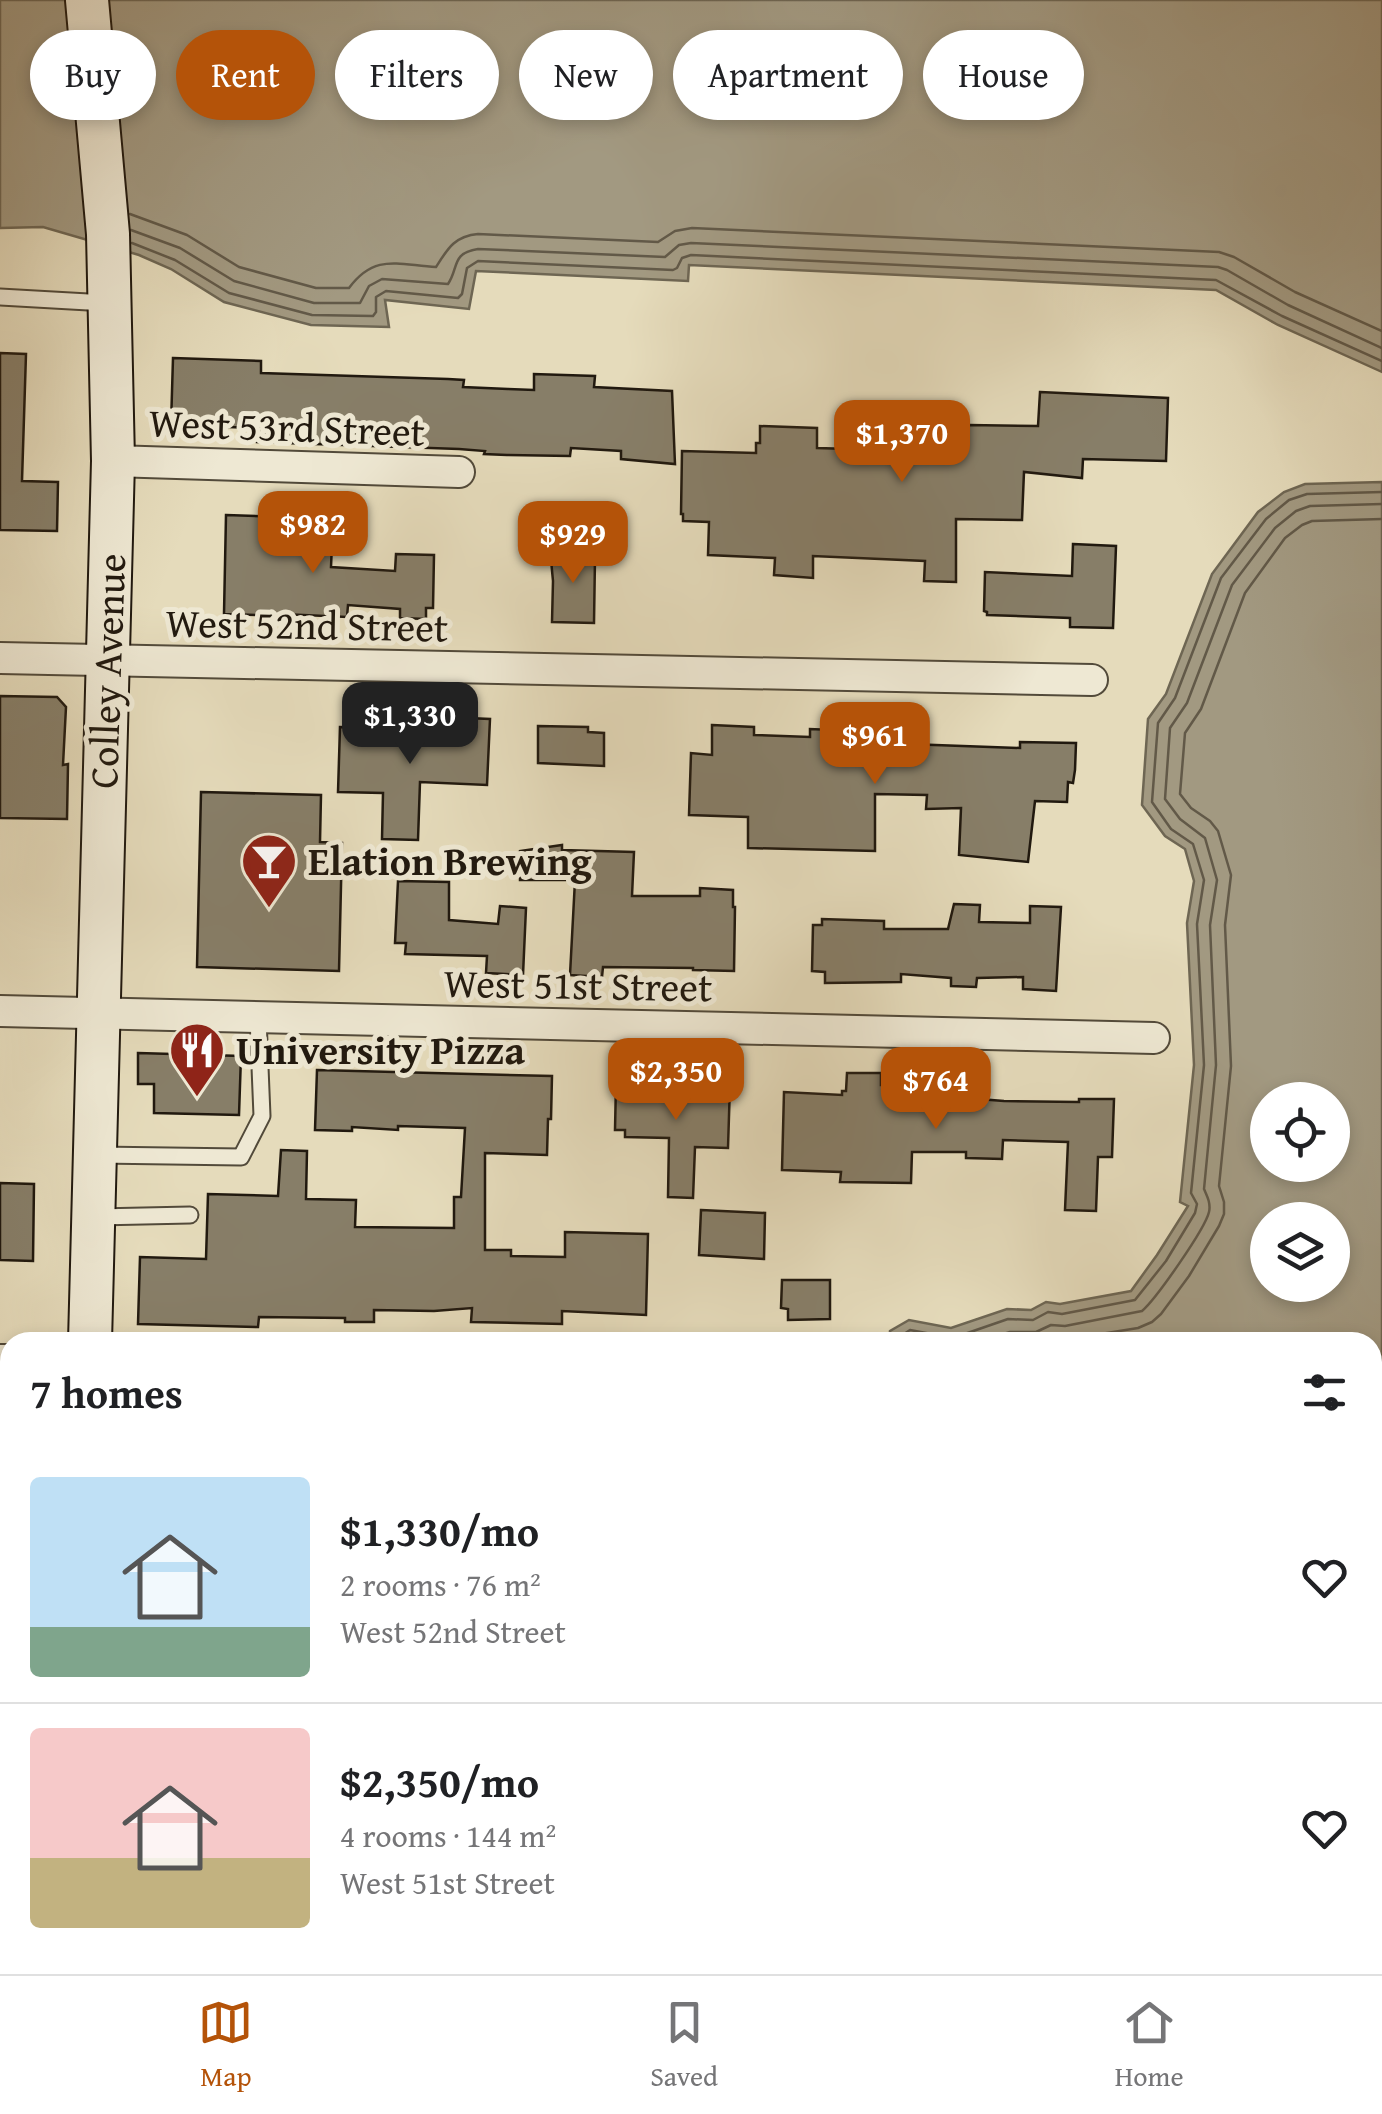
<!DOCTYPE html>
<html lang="en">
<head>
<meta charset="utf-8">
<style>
	body { margin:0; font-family:"Gentium Book Plus",serif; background:#f2f2f2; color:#202124; height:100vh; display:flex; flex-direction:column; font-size:38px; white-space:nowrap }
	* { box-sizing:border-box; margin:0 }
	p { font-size:32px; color:#757577 }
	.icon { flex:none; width:55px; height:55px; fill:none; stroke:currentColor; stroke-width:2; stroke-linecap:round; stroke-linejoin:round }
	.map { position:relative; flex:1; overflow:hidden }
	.side { position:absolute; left:0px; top:1332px; width:1382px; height:642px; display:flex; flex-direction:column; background:#fff; border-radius:30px 30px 0 0; box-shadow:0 5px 15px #0003 }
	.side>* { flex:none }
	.banner { position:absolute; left:30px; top:30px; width:1322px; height:90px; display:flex; gap:20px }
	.tools { position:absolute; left:1250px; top:1082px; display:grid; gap:20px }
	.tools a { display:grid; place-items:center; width:100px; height:100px; border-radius:50%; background:#fff; box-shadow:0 5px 15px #0003; font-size:50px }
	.price { position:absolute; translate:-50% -85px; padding:0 22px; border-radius:20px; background:#b45309; color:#fff; font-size:32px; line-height:65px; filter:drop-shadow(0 2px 5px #0008) }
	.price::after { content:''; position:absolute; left:50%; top:60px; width:30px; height:22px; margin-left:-15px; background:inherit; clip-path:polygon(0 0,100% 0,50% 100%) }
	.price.current { background:#222; color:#fff }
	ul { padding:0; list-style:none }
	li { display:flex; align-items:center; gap:30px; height:250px; padding:0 30px }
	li+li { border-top:2px solid #e0e0e0 }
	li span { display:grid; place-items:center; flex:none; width:280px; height:200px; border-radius:10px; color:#555 }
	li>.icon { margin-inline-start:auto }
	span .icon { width:120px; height:120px; fill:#fffc; stroke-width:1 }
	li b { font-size:42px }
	h2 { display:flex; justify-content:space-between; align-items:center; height:120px; padding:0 30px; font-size:42px }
	.tag { padding:0 35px; border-radius:45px; background:#fff; box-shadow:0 5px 15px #0003; font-size:35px; line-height:90px }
	.tag.current { background:#b45309; color:#fff }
	.menu { display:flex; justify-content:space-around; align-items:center; height:140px; border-top:2px solid #e0e0e0; background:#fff; font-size:28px; color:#757577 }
	.menu a { display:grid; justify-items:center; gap:5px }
	.menu .current { color:#b45309 }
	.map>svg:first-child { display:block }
	.water { fill:#a29981; stroke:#6e6653; stroke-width:2.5; fill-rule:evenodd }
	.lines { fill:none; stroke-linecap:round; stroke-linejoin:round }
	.shore { stroke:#625948; stroke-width:2.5 }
	.building { fill:#877e68; stroke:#21190f; stroke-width:2.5 }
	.lane-casing { stroke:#524a3a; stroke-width:19 }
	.street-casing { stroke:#524a3a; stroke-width:34 }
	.secondary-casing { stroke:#21190f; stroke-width:46 }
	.lane { stroke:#eee8d3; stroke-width:15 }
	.street { stroke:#eee8d3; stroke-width:30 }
	.secondary { stroke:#eee8d3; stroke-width:42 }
	.labels { text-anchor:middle; stroke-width:10; stroke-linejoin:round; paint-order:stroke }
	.street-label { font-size:40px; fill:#21190f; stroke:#eee8d3 }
	.poi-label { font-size:40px; font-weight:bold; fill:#21190f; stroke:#eee8d3; text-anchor:start }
</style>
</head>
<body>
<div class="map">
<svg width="1382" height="1974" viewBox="0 0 1382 1974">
	<rect width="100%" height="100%" fill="#e5dbbb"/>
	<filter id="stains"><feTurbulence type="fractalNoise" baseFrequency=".002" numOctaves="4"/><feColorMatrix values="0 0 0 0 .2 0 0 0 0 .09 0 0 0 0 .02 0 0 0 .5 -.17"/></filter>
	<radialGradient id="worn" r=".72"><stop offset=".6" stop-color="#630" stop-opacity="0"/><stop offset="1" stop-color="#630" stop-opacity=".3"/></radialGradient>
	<g class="water">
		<path d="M0,0H1382V372L1278,325L1216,290L689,265L688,281L476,271L469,309L385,300L389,327L311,325L224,302L171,269L139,255L43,227L0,228Z"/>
		<path d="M1382,482V1974H1066V1965H1372V1342H889L890,1331L909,1320L951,1328L1007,1309L1031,1310L1046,1302L1060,1304L1131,1291L1157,1255L1188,1206L1180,1202L1194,1065L1187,923L1194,881L1185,849L1165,836L1142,805L1148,719L1166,694L1212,574L1258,512L1284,492L1305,484ZM1268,1100H1332V1165H1268ZM1268,1220H1332V1285H1268Z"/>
	</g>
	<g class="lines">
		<g class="shore">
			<path d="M130,214L187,235L239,267L316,288H349C375,253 398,265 436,267C447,250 454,236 478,234L658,242L675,231L692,228L1219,252L1234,257L1295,292L1382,331"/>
			<path d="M131,230L180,248L234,281L314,303H360L369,286L382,279L448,284C459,268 451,253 478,249L665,257L679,245L691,243L1218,267L1227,270L1288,305L1382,348"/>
			<path d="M132,243L175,260L229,293L312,315L373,316L376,312V297L386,291L458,298L462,294L467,268L478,261L673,270L677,268L682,258L691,255L1216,280L1282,316L1382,361"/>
			<path d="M900,1342L901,1336L910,1330L953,1338L1008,1319L1033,1320L1048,1312L1062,1314L1135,1300L1166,1261L1195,1213L1197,1204L1191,1193L1204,1065L1197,924L1204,880L1193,844L1171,829L1152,802L1158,723L1175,698L1221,578L1266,519L1289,500L1307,494L1382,492"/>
			<path d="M978,1342L1010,1332H1036L1051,1325L1065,1326L1142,1311C1156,1299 1205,1229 1209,1212C1211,1203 1207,1196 1204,1189L1216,1065L1210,925L1217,880L1205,838L1180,819L1165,799L1170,728L1187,703L1232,585L1275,528L1296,511L1310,506L1382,504"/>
			<path d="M1051,1342L1138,1328L1152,1322L1161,1314L1189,1276L1219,1226L1224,1214V1202L1219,1186L1231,1066L1225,925L1231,875L1218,831L1210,821L1191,808L1180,794L1185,733L1201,709L1245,593L1285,538L1302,525L1312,521L1382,519"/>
		</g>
	</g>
	<g class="building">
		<path d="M0,353L26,354L22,481L58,482L57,531L0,530Z"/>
		<path d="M173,358L261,361V373L448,379L464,380L463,387L508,389L534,390V374L595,376L594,387L672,391L675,464L621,459V451L571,448L570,456L507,455L484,454L485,451L459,449L257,442L258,428L171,425Z"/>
		<path d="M1040,392L1168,398L1166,461L1083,459L1082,478L1024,472L1022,520L956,519V582L924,581L925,561L813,556V578L774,575L775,558L708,555L709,522L683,521V514H681L682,451L756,453V443H760V426L817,428V448L917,451L918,446L961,448L963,436L966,437L969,425L1038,426Z"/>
		<path d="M226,515L285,517L284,541L332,544L331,567L395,571L396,554L434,555L433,608H426V619L400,618V609L348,605L347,617L282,614V616L224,614Z"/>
		<path d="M1073,544L1116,546L1113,628L1070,627V618L987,615V612L984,611L985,572L1072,576Z"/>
		<path d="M550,549L590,550V558H595L594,623L552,622L553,581Z"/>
		<path d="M0,696L57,697L66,707L63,765L68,764L67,819L0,818Z"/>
		<path d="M467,718L490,719L487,785L420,782L418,840L382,839L383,793L338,792L340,727L466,730Z"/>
		<path d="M712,725L754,727V735L810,737V729L908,733V744L1020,748V742L1076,743L1075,770L1073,783L1068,782L1067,802L1035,801L1028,862L959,855L961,808L926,809L927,795L875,794V851L748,848V817L689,815L691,753L712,755Z"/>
		<path d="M538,726L588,727V732L604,733V766L538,763Z"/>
		<path d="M201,792L321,795L320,842L342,843L339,971L197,967Z"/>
		<path d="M562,845V850L634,852L632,896H700V888L733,890V907H735L734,971L693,970V968L603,967L602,977L570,975L575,880H520V851Z"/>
		<path d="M398,881L449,882V920L498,924L500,906L526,908L523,975L486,973L487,956L405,954L406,943H395Z"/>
		<path d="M954,904L980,905L979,922L1030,923V906L1061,907L1056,991L1023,989V977L977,978L976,987L951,986V978L901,974V982L825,983V972L812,971L813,925H822V919L884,921V929H948Z"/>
		<path d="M138,1053L241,1056L239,1115L154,1113V1084H138Z"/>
		<path d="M317,1070L552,1076L551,1119H548L547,1155L485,1153V1250H511V1256L565,1257V1232L648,1234L646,1315L562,1311V1324L471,1322L472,1308L434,1311L374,1310V1322H345V1318L259,1317L258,1327L138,1324L140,1257L206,1259L208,1194L278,1196L281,1150L307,1151L306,1199L356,1200L355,1227L454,1228V1197H461L465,1128L398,1126V1130L352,1127V1131L315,1130Z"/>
		<path d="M847,1073H881V1085H942L941,1096L1004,1101L1079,1102V1099H1114L1112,1157H1098L1096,1211L1065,1210L1068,1142L1003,1140L1002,1159L966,1158V1152H912L911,1183L840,1182L841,1172L782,1170L784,1092L842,1095V1091H846Z"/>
		<path d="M616,1083L730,1084L728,1148L695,1147L693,1198L668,1197L669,1138L625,1137V1130H615Z"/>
		<path d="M0,1183L34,1184L33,1261L0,1260Z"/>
		<path d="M701,1210L765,1213L764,1259L699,1255Z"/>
		<path d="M782,1280H830V1319L788,1320V1309L781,1308Z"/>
	</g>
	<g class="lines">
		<g class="lane-casing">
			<g id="lane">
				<path d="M0,297L106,303"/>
				<path d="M98,1155L241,1157L262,1116L258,1018"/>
				<path d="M97,1217L190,1215"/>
				<path d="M141,1974V1965"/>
			</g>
		</g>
		<g class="street-casing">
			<g id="street">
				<path d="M113,461L459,472"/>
				<path d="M0,658L1092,680"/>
				<path d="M0,1011L1154,1038"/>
				<path d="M0,1360H10"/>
			</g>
		</g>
		<g class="secondary-casing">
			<g id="secondary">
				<path d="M87,0L108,234L113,461L90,1342"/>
				<path d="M0,1724H10"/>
				<path d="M74,1974V1965"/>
			</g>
		</g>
		<use href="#lane" class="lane"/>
		<use href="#street" class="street"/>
		<use href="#secondary" class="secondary"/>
	</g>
	<defs>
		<g id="bar-pin" transform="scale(2.875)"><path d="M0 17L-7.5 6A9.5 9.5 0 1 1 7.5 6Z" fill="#8f2418" stroke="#eee8d3"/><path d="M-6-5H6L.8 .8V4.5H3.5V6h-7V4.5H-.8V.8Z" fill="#fff"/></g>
		<g id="restaurant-pin" transform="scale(2.875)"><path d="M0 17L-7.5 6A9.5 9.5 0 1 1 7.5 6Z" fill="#8f2418" stroke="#eee8d3"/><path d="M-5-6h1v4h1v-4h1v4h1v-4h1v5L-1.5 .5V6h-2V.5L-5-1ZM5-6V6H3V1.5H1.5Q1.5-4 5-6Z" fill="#fff"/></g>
	</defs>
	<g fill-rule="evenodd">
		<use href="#bar-pin" x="269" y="861"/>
		<use href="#restaurant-pin" x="197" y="1050"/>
	</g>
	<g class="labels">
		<g class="street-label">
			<text transform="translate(287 427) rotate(2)" y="14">West 53rd Street</text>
			<text transform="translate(307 625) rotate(1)" y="14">West 52nd Street</text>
			<text transform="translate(107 671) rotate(-88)" y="14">Colley Avenue</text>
			<text transform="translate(578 985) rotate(1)" y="14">West 51st Street</text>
		</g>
		<g class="poi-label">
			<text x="308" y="875">Elation Brewing</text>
			<text x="236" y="1064">University Pizza</text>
		</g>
	</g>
	<rect width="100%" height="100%" filter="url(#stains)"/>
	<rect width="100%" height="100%" fill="url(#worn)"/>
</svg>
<div class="tools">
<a><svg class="icon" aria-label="locate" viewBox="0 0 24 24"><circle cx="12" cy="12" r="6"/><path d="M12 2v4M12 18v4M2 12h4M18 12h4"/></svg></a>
<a><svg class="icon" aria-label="layers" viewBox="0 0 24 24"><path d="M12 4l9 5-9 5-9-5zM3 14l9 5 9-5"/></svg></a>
</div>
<b class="price" style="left:902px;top:485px">$1,370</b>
<b class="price" style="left:313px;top:576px">$982</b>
<b class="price" style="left:573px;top:586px">$929</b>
<b class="price current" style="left:410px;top:767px">$1,330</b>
<b class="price" style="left:875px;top:787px">$961</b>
<b class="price" style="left:676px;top:1123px">$2,350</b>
<b class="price" style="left:936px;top:1132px">$764</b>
<div class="banner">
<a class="tag">Buy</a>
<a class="tag current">Rent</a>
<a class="tag">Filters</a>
<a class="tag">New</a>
<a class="tag">Apartment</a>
<a class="tag">House</a>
</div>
<section class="side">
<h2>7 homes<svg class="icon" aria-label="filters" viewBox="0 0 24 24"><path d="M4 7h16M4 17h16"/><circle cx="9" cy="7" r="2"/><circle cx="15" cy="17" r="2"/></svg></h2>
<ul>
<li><span style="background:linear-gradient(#bfe0f5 75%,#7fa58c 0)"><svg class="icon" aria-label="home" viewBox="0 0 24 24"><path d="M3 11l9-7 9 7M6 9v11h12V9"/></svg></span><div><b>$1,330/mo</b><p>2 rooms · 76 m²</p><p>West 52nd Street</p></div><svg class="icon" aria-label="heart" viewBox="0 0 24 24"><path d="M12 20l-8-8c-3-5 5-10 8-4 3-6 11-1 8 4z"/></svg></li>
<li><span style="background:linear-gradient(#f6c9c9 65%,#c2b280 0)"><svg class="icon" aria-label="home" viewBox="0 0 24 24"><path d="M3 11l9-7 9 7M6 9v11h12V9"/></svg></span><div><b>$2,350/mo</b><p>4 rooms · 144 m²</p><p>West 51st Street</p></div><svg class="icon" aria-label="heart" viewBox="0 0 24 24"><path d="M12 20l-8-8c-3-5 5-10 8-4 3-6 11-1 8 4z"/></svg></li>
</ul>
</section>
</div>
<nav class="menu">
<a class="current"><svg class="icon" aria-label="map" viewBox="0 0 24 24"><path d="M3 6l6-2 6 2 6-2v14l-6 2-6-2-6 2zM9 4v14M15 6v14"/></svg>Map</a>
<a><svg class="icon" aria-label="saved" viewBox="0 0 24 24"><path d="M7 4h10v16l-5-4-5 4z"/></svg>Saved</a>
<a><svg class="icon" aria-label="home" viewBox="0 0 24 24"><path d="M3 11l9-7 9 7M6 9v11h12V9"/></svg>Home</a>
</nav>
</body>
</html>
